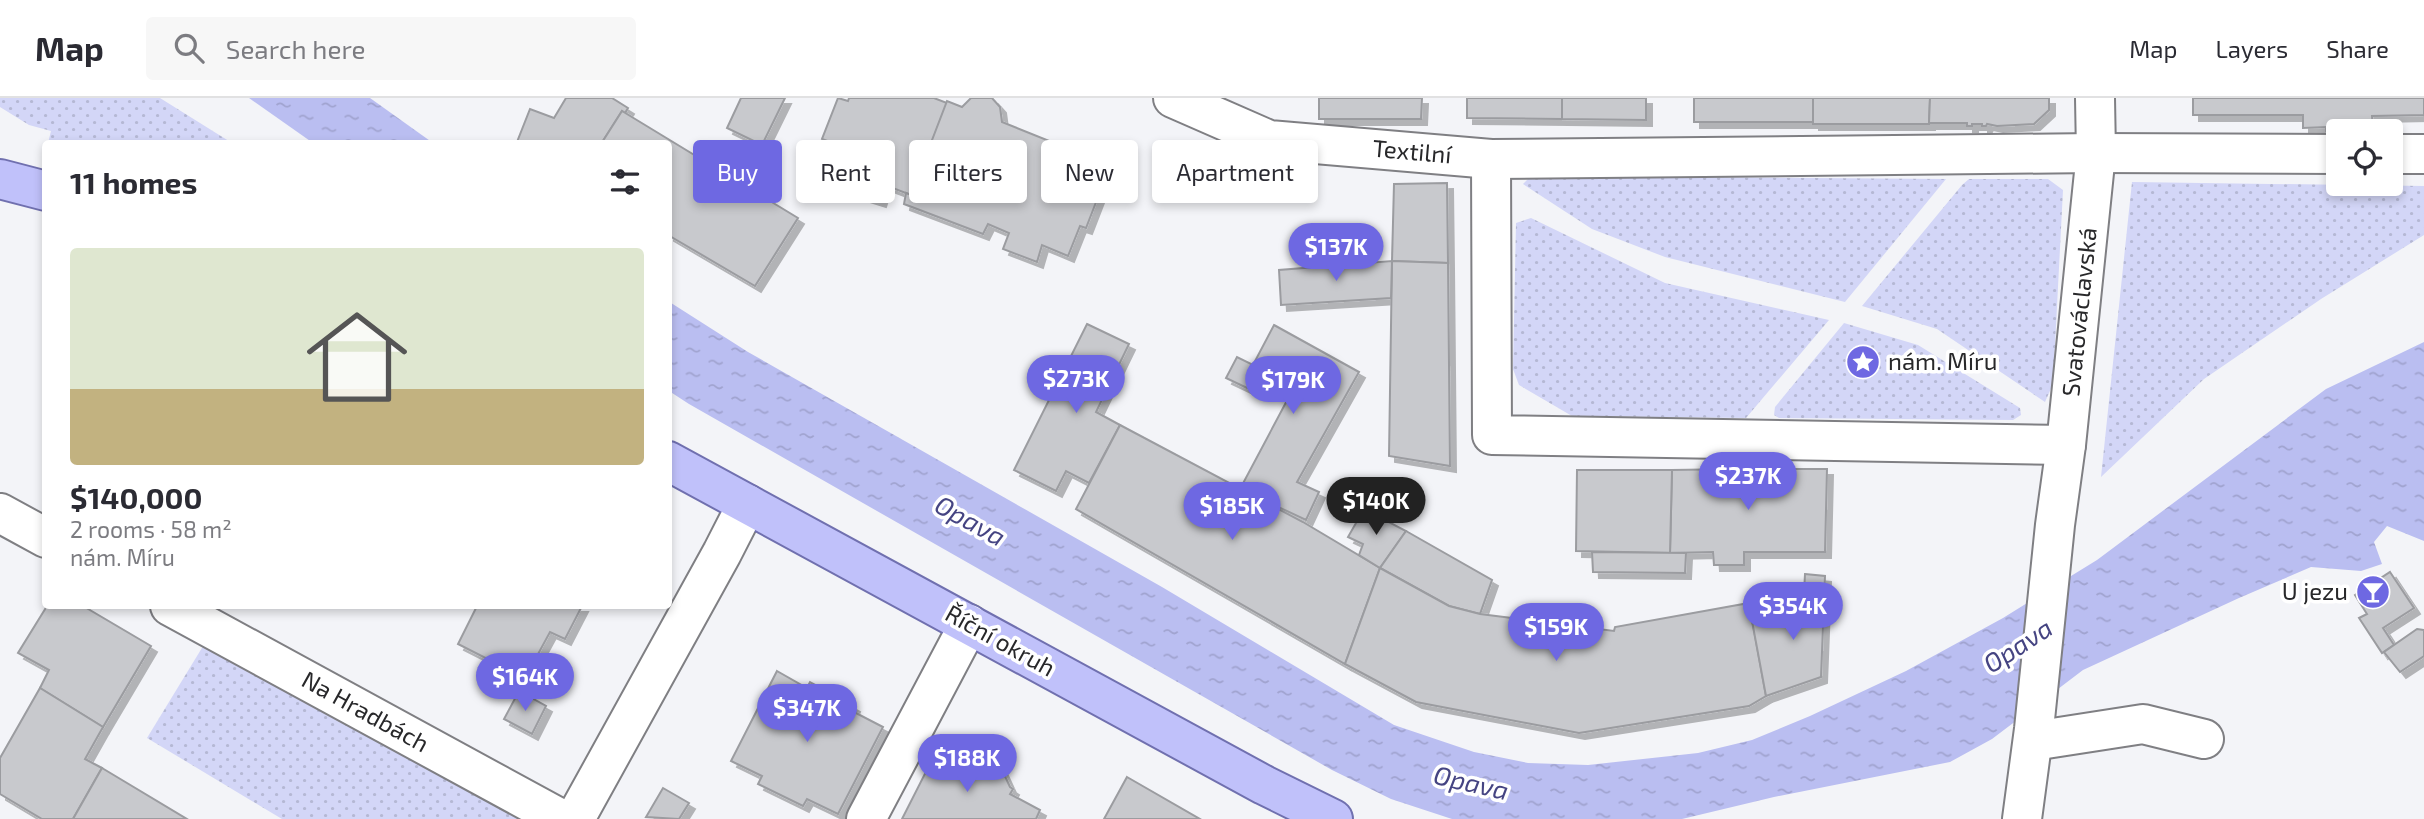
<!DOCTYPE html>
<html lang="en">
<head>
<meta charset="utf-8">
<style>
	body { margin:0; font-family:"Exo 2",sans-serif; background:#f7f7f7; color:#2b2b33; height:100vh; display:flex; flex-direction:column; font-size:26px; white-space:nowrap }
	* { box-sizing:border-box; margin:0 }
	p { font-size:23px; color:#7c7c81 }
	.icon { flex:none; width:38px; height:38px; fill:none; stroke:currentColor; stroke-width:2; stroke-linecap:round; stroke-linejoin:round }
	.map { position:relative; flex:1; overflow:hidden }
	.sheet { position:absolute; left:42px; top:42px; width:630px; height:469px; display:flex; flex-direction:column; background:#fff; border-radius:7px; box-shadow:0 4px 10px #0003 }
	.sheet>* { flex:none }
	.top-card { position:absolute; left:693px; top:42px; width:665px; height:63px; display:flex; gap:14px }
	.tools { position:absolute; left:2326px; top:21px; display:grid; gap:14px }
	.tools a { display:grid; place-items:center; width:77px; height:77px; border-radius:7px; background:#fff; box-shadow:0 4px 10px #0003; font-size:35px }
	.price { position:absolute; translate:-50% -60px; padding:0 16px; border-radius:24px; background:#6e68e2; color:#fff; font-size:23px; line-height:46px; filter:drop-shadow(0 2px 4px #0008) }
	.price::after { content:''; position:absolute; left:50%; top:42px; width:21px; height:16px; margin-left:-10px; background:inherit; clip-path:polygon(0 0,100% 0,50% 100%) }
	.price.selected { background:#222; color:#fff }
	ul { padding:0; list-style:none }
	li { display:grid; align-content:center; gap:14px; height:371px; padding:0 28px }
	li span { display:grid; place-items:center; height:217px; border-radius:7px; color:#555 }
	li>.icon { margin-inline-start:auto }
	span .icon { width:126px; height:126px; fill:#fffc; stroke-width:1 }
	li b { font-size:30px }
	h2 { display:flex; justify-content:space-between; align-items:center; height:84px; padding:0 28px; font-size:30px }
	.chip { padding:0 24px; border-radius:7px; background:#fff; box-shadow:0 4px 10px #0003; font-size:24px; line-height:63px }
	.chip.selected { background:#6e68e2; color:#fff }
	header { display:flex; align-items:center; gap:42px; box-sizing:border-box; height:98px; padding:0 35px; background:#fff; border-bottom:2px solid #e1e1e2 }
	header strong { font-size:33px }
	nav { display:flex; gap:38px; margin-inline-start:auto; font-size:24px }
	.search { width:490px; height:63px; background:#f7f7f7; display:flex; align-items:center; gap:18px; box-sizing:border-box; padding:0 24px; border-radius:7px; color:#7c7c81; font-size:26px }
	.map>svg:first-child { display:block }
	.grass { fill:url(#grass-dots) }
	.water { fill:url(#water-ripples) }
	.building { fill:#c8c9cd; stroke:#9b9ca0; stroke-width:2; filter:url(#shadow) }
	.lines { fill:none; stroke-linecap:round; stroke-linejoin:round }
	.minor-casing { stroke:#7f7f83; stroke-width:42 }
	.major-casing { stroke:#7070af; stroke-width:42 }
	.minor { stroke:#fff; stroke-width:38 }
	.major { stroke:#c0c1fa; stroke-width:38 }
	.labels { text-anchor:middle; stroke-width:7; stroke-linejoin:round; paint-order:stroke }
	.street-label { font-size:24px; fill:#28282a; stroke:#fff }
	.poi-label { font-size:24px; fill:#28282a; stroke:#fff; text-anchor:start }
	.water-label { font-size:26px; font-style:italic; fill:#454482; stroke:#fff }
</style>
</head>
<body>
<header>
<strong>Map</strong>
<div class="search"><svg class="icon" aria-label="search" viewBox="0 0 24 24"><circle cx="10" cy="10" r="6"/><path d="M15 15l6 6"/></svg>Search here</div>
<nav><a>Map</a><a>Layers</a><a>Share</a></nav>
</header>
<div class="map">
<svg width="2424" height="721" viewBox="0 0 2424 721">
	<defs>
		<pattern id="grass-dots" width="8" height="8" patternUnits="userSpaceOnUse" patternTransform="scale(1.75)"><rect width="8" height="8" fill="#d3d6f7"/><path d="M2 2h.1M6 6h.1" fill="none" stroke="#b5b8d4" stroke-width="1.8" stroke-linecap="round"/></pattern>
		<pattern id="water-ripples" width="26" height="14" patternUnits="userSpaceOnUse" patternTransform="scale(1.75)"><rect width="26" height="14" fill="#babef1"/><path d="M2 4q2-2 4 0t4 0M15 11q2-2 4 0t4 0" fill="none" stroke="#a0a3cf"/></pattern>
		<filter id="shadow"><feDropShadow dx="6" dy="6" stdDeviation="0" flood-color="#0004"/></filter>
	</defs>
	<rect width="100%" height="100%" fill="#f3f4f8"/>
	<g class="grass">
		<path d="M0,0H160L232,45H48L51,33L29,27L0,9Z"/>
		<path d="M1531,78L1946,81L1845,204L1665,159L1592,131L1523,86Z"/>
		<path d="M1969,81H2048L2063,92L2053,286L2045,304L1937,231L1862,208L1962,87Z"/>
		<path d="M2132,84L2424,88V137L2321,201L2204,281L2101,379Z"/>
		<path d="M1531,120L1665,185L1829,222L1746,320L1572,318L1519,287L1513,271L1516,125Z"/>
		<path d="M1844,225L1918,247L2020,310L2021,317L2013,322L1779,320L1774,317L1775,309Z"/>
		<path d="M208,540L535,721H282L147,640Z"/>
	</g>
	<g class="water">
		<path d="M249,0H370L433,45H313Z"/>
		<path d="M668,203L748,254L1162,489L1394,627L1474,654L1528,665L1588,667L1698,655L1752,642L1810,618L1906,573L2003,520L2097,462L2326,291L2424,244V443L2387,428L2374,444L2382,466L2361,473L2311,469L2239,500L2083,572L1992,641L1950,664L1774,699L1682,721H1452L1391,701L1332,672L689,306L669,293Z"/>
	</g>
	<g class="building">
		<path d="M566,0H612L628,10L625,15L622,13L601,46L517,44L530,11L554,20Z"/>
		<path d="M741,0H785L762,47L727,30Z"/>
		<path d="M838,0L848,3L849,0H934L947,5L911,97L885,87L880,103L845,92L851,76L825,66L833,45L822,41Z"/>
		<path d="M971,0H992L1000,9L1002,24L1089,59L1100,57L1107,63V71L1103,77L1099,79L1092,96L1098,99L1086,130L1080,128L1068,158L1042,147L1037,164L1003,151L1009,135L988,126L983,136L904,106L906,95L911,97L947,3L962,9Z"/>
		<path d="M1319,0H1422L1421,21H1319Z"/>
		<path d="M1467,0H1562V21L1467,20Z"/>
		<path d="M1562,0H1646V22L1562,21Z"/>
		<rect x="1694" y="0" width="119" height="24"/>
		<path d="M1813,0H1930L1929,26H1813Z"/>
		<path d="M1930,0H2049V12L2034,26L1997,28L1987,26L1986,28H1982V26H1972V28H1967V25H1929Z"/>
		<path d="M2193,0H2424V17L2372,18L2373,30L2350,29V33H2326V29L2303,30V17H2193Z"/>
		<path d="M622,13L798,120L755,188L668,137V46H601Z"/>
		<path d="M1447,85L1448,165L1392,163L1394,86Z"/>
		<path d="M1392,163L1448,165L1450,368L1389,358Z"/>
		<path d="M1392,163L1391,200L1281,207L1279,172Z"/>
		<path d="M1087,226L1129,246L1096,314L1120,327L1089,385L1066,373L1056,393L1014,372Z"/>
		<path d="M1274,227L1359,274L1297,384L1319,394L1306,422L1240,391L1291,295L1255,279L1247,290L1226,280L1237,259L1253,267Z"/>
		<path d="M1120,327L1303,424L1380,470L1345,566L1076,411Z"/>
		<path d="M1738,371H1827L1825,454H1744V467H1714L1713,454L1670,455L1672,372Z"/>
		<path d="M1577,372H1672L1670,455L1576,453Z"/>
		<path d="M1364,411L1406,433L1380,470L1359,457L1363,446L1348,439Z"/>
		<path d="M1406,433L1492,482L1480,516L1449,508L1380,470Z"/>
		<path d="M1592,454L1686,455L1685,475L1593,474Z"/>
		<path d="M1380,470L1449,508L1480,516L1614,533L1615,529L1749,505L1766,598L1749,608L1579,635L1416,604L1345,566Z"/>
		<path d="M2390,474L2414,510L2383,530L2394,547L2382,555L2359,520L2367,516L2355,497Z"/>
		<path d="M1805,476L1825,478L1821,579L1766,598L1752,523L1803,514Z"/>
		<path d="M47,508H83L151,548L103,629L40,590L49,572L18,555Z"/>
		<path d="M477,508H582L565,541L550,534L525,580L458,546Z"/>
		<path d="M2417,531L2424,532V558L2400,574L2384,554Z"/>
		<path d="M777,573L807,590L810,584L854,608L852,613L883,629L838,716L807,701L803,708L758,686L762,678L731,663Z"/>
		<path d="M40,590L103,629L85,661L102,670L73,721H42L0,696V660Z"/>
		<path d="M519,593L546,608L532,636L504,621Z"/>
		<path d="M935,656L966,673L968,668L971,669L997,661L1010,689L1013,691L1010,696L1040,712L1036,721H902Z"/>
		<path d="M102,670L187,721H73Z"/>
		<path d="M1127,679L1200,721H1104Z"/>
		<path d="M663,690L689,705L679,721L646,719Z"/>
	</g>
	<g class="lines">
		<g class="minor-casing">
			<g id="minor">
				<path d="M1173,0L1269,42L1491,61L2096,55L2338,56"/>
				<path d="M2390,56H2424"/>
				<path d="M1491,61L1492,337L2066,347"/>
				<path d="M0,415L46,440"/>
				<path d="M170,508L561,721"/>
				<path d="M2033,643L2143,626L2204,641"/>
				<path d="M575,721L722,455L747,406"/>
				<path d="M866,721L969,526"/>
				<path d="M2022,721L2034,631L2055,427L2066,347L2096,55L2095,0"/>
			</g>
		</g>
		<g class="major-casing">
			<g id="major">
				<path d="M0,81L46,93"/>
				<path d="M668,363L1264,687L1333,721"/>
			</g>
		</g>
		<use href="#minor" class="minor"/>
		<use href="#major" class="major"/>
	</g>
	<defs>
		<g id="sight-disc" transform="scale(1.75)"><circle r="9.5" fill="#6e68e2" stroke="#fff"/><path d="M0-6L1.8-2.2L6-1.7L2.9 1.2L3.7 5.4L0 3.3L-3.7 5.4L-2.9 1.2L-6-1.7L-1.8-2.2Z" fill="#fff"/></g>
		<g id="bar-disc" transform="scale(1.75)"><circle r="9.5" fill="#6e68e2" stroke="#fff"/><path d="M-6-5H6L.8 .8V4.5H3.5V6h-7V4.5H-.8V.8Z" fill="#fff"/></g>
	</defs>
	<g fill-rule="evenodd">
		<use href="#sight-disc" x="1863" y="264"/>
		<use href="#bar-disc" x="2373" y="494"/>
	</g>
	<g class="labels">
		<g class="street-label">
			<text transform="translate(1412 54) rotate(5)" y="8">Textilní</text>
			<text transform="translate(2080 214) rotate(-84)" y="8">Svatováclavská</text>
			<text transform="translate(1000 543) rotate(29)" y="8">Říční okruh</text>
			<text transform="translate(365 614) rotate(29)" y="8">Na Hradbách</text>
		</g>
		<g class="poi-label">
			<text x="1888" y="272">nám. Míru</text>
			<text x="2348" y="502" text-anchor="end">U jezu</text>
		</g>
		<g class="water-label">
			<text transform="translate(970 423) rotate(29)" y="9">Opava</text>
			<text transform="translate(2018 548) rotate(-33)" y="9">Opava</text>
			<text transform="translate(1471 685) rotate(13)" y="9">Opava</text>
		</g>
	</g>
</svg>
<div class="tools">
<a><svg class="icon" aria-label="locate" viewBox="0 0 24 24"><circle cx="12" cy="12" r="6"/><path d="M12 2v4M12 18v4M2 12h4M18 12h4"/></svg></a>
</div>
<b class="price" style="left:1336px;top:185px">$137K</b>
<b class="price" style="left:1076px;top:317px">$273K</b>
<b class="price" style="left:1293px;top:318px">$179K</b>
<b class="price" style="left:1748px;top:414px">$237K</b>
<b class="price selected" style="left:1376px;top:439px">$140K</b>
<b class="price" style="left:1232px;top:444px">$185K</b>
<b class="price" style="left:1793px;top:544px">$354K</b>
<b class="price" style="left:1556px;top:565px">$159K</b>
<b class="price" style="left:525px;top:615px">$164K</b>
<b class="price" style="left:807px;top:646px">$347K</b>
<b class="price" style="left:967px;top:696px">$188K</b>
<div class="top-card">
<a class="chip selected">Buy</a>
<a class="chip">Rent</a>
<a class="chip">Filters</a>
<a class="chip">New</a>
<a class="chip">Apartment</a>
</div>
<section class="sheet">
<h2>11 homes<svg class="icon" aria-label="filters" viewBox="0 0 24 24"><path d="M4 7h16M4 17h16"/><circle cx="9" cy="7" r="2"/><circle cx="15" cy="17" r="2"/></svg></h2>
<ul>
<li><span style="background:linear-gradient(#dfe7d0 65%,#c2b280 0)"><svg class="icon" aria-label="home" viewBox="0 0 24 24"><path d="M3 11l9-7 9 7M6 9v11h12V9"/></svg></span><div><b>$140,000</b><p>2 rooms · 58 m²</p><p>nám. Míru</p></div></li>
</ul>
</section>
</div>
</body>
</html>
